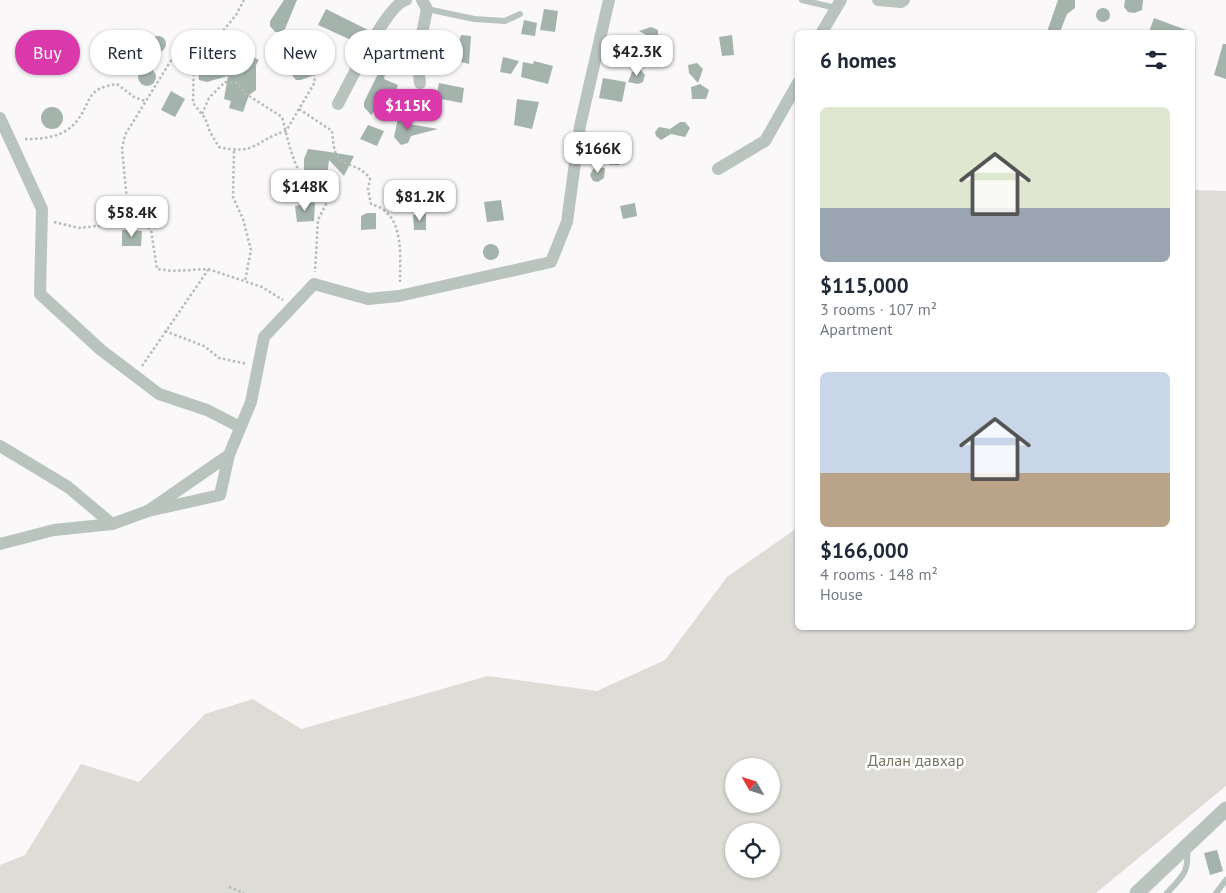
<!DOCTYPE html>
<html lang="en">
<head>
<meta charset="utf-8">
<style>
	body { margin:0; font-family:"PT Sans",sans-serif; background:#f6f6f7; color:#1f2937; height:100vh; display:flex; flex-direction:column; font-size:19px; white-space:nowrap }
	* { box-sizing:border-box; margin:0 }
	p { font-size:16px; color:#747a83 }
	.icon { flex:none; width:28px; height:28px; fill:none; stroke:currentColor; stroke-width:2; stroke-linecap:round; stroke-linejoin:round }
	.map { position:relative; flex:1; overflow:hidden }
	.drawer { position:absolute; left:795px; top:30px; width:400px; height:600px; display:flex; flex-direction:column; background:#fff; border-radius:8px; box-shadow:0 1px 4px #0004 }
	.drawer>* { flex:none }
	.guide { position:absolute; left:15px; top:30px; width:475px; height:45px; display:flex; gap:10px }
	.needle { width:32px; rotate:309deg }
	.buttons { position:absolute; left:725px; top:758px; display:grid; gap:10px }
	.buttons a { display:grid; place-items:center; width:55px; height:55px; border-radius:50%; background:#fff; box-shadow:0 1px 4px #0004; font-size:25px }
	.price { position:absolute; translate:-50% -42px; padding:0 11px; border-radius:10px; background:#fff; color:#222; font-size:16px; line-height:32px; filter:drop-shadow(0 1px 2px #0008) }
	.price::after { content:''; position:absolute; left:50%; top:30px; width:15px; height:11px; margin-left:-8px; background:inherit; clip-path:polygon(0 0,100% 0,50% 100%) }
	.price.selected { background:#d939aa; color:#fff }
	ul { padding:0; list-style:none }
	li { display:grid; align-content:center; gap:10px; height:265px; padding:0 25px }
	li span { display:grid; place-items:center; height:155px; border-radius:8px; color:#555 }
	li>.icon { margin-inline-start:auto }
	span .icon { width:90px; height:90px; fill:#fffc; stroke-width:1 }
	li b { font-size:21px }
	h2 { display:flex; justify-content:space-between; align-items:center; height:60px; padding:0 25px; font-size:21px }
	.tag { padding:0 18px; border-radius:22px; background:#fff; box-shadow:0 1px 4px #0004; font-size:18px; line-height:45px }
	.tag.selected { background:#d939aa; color:#fff }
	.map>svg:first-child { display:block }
	.green { fill:#dedcd7; fill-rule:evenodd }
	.building { fill:#a4b3ab }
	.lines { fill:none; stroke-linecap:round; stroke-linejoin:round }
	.path { stroke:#b6bdb9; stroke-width:2.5; stroke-dasharray:2.5 2.5; stroke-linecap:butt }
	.service { stroke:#bac4bf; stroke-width:6 }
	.minor { stroke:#bac4bf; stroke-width:12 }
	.tertiary { stroke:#bac4bf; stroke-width:15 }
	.labels { text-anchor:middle; stroke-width:5; stroke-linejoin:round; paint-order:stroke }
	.park-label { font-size:16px; fill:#797665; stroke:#fff }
</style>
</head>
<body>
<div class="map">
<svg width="1226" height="893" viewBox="0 0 1226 893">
	<rect width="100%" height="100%" fill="#faf8f8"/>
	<path class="green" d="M1193,190L1226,191V786L1096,893H0V865L25,855L81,764L139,782L205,714L253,699L301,729L488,676L597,691L665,660L727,577L797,528L798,628H1192ZM734,766H771V804H734ZM734,831H771V869H734Z"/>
	<g class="building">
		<path d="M284,0H297L285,29L280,32H275L270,26V21Z"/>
		<path d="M1058,0H1075V8L1067,14L1060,32H1047Z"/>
		<path d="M1125,0H1143L1142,10L1134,13L1128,12L1124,7Z"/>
		<circle cx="1103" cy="15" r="7"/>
		<path d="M326,9L368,30L360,44L318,25Z"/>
		<path d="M544,9L558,11L555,32L540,30Z"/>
		<path d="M1154,18L1189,31V32H1149Z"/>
		<path d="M524,20L537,23L535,36L521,34Z"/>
		<path d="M651,27L658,30V36L653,39L639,31Z"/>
		<path d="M391,30L399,31L403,37L394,49L387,39Z"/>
		<path d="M461,35L471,36L469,64L436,56L438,45L457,49Z"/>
		<path d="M732,35L734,55L722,56L719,37Z"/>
		<path d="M194,36L215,54L222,47L234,54L238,49L259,60L256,65V90L249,95L243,112L229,108L231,101L224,99L228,76L207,82L199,80L198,71L206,60L191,39Z"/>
		<circle cx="158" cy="44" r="8"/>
		<path d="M1223,44H1226V79L1214,75Z"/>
		<path d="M333,48V59L322,69L321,52Z"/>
		<path d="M503,57L519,61L511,74L500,72Z"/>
		<path d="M534,61L553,66L548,84L521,77L523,62L533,64Z"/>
		<path d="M697,63L703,69L698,83L689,73L688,65Z"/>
		<path d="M383,64L387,65L384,79L398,85L393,98L382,93L379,107L371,115L364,107V102Z"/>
		<path d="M299,66H301L317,74L301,80H296L291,74Z"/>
		<circle cx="147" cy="77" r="9"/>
		<path d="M640,69L645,75L643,82L638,84L628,82L632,72Z"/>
		<path d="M603,78L626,82L622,102L599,98Z"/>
		<path d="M439,83L464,88L462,103L436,98Z"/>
		<path d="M700,84L709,90L706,99H692L691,87Z"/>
		<path d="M171,91L185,99L175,117L161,110Z"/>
		<path d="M517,99L539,102L532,129L514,125Z"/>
		<circle cx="52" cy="118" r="11"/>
		<path d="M399,113L409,124L438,129L411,136L408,143L401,145L394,137Z"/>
		<path d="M680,122H685L690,128L685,137L671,134L661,140L656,136L655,132L659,127L670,129Z"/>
		<path d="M368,125L384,131L377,146L360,139Z"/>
		<path d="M308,149L330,152L354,156L344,176L329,160L327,177L317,175L316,172L304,170V159Z"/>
		<path d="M618,153L623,161L619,165H609L611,156Z"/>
		<path d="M597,167L605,168L604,178L598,182L593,181L590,175L593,169Z"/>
		<path d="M501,200L504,220L487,222L484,202Z"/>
		<path d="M315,202L314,221L297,222L295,206Z"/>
		<path d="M635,203L637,216L623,219L620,206Z"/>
		<path d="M367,213H376V229L361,230V216Z"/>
		<path d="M426,214V230H414L413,215Z"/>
		<path d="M122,230L142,231L141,246H122Z"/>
		<circle cx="491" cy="252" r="8"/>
		<path d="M1217,850L1223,871L1210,875L1204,853Z"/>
	</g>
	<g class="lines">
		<g class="path">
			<path d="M176,41L175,54L125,135L122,149L128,210L151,230L157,269L173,271L208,269L262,287L283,300"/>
			<path d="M176,41L194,60L193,103L205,118L210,132L219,147C256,156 255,140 286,131L315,82L312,61"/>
			<path d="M194,60L205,58L212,52L216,46L218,37L236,15L244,0"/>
			<path d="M299,109L332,131C333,138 333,147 336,154C342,167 361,164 370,179L368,189L371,204C405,213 400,254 400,282"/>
			<path d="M202,114L209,98L225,82L237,83L246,94L282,117C288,140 292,162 305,181C312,191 319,186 327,202L318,220L315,272"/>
			<path d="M25,139C44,139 64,137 76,122C93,101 84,89 117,84L134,97L145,101"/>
			<path d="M234,151L233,197L243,219L251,250L245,281"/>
			<path d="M54,222L79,228L139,221"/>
			<path d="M165,331L204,346L219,358L247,364"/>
			<path d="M142,366L208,270"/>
			<path d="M229,887L244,893"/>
		</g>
		<g class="service">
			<path d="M802,0L836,8"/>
			<path d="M427,9L474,19L505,21L520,14"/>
			<path d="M1167,893C1184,875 1189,872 1187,847"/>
			<path d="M1216,893L1226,880"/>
		</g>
		<g class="minor">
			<path d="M878,0L901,2L904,0"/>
			<path d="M822,32L841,0"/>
			<path d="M420,83L417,59L427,9L422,0"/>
			<path d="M338,104C349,84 387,4 406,0"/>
			<path d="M0,118L42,209L40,294L101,350L159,394L207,410L240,427"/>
			<path d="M718,169L765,141L798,83"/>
			<path d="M0,446L68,487L112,524"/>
			<path d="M229,455L220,495L148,511L229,455L251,402L264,337L314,284L368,299L399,296L551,262L567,222L580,126L609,0"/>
			<path d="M0,544L54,530L112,524L148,511"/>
		</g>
		<path class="tertiary" d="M1137,893L1226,809"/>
	</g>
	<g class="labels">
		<g class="park-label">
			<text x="916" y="766">Далан давхар</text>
		</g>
	</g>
</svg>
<div class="buttons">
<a><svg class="needle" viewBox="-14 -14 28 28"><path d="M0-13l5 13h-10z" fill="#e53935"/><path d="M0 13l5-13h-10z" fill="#747a83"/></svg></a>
<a><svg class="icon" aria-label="locate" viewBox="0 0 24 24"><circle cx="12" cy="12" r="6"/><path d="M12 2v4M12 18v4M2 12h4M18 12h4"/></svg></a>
</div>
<b class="price" style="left:637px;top:77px">$42.3K</b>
<b class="price selected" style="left:408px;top:131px">$115K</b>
<b class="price" style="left:598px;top:174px">$166K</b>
<b class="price" style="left:305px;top:212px">$148K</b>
<b class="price" style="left:420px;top:222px">$81.2K</b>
<b class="price" style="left:132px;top:238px">$58.4K</b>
<div class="guide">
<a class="tag selected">Buy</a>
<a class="tag">Rent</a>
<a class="tag">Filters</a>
<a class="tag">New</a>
<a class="tag">Apartment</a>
</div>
<section class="drawer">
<h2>6 homes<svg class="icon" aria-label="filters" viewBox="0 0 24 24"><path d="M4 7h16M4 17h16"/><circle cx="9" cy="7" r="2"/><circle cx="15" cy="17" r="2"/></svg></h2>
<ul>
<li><span style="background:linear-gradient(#dfe7d0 65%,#9aa5b1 0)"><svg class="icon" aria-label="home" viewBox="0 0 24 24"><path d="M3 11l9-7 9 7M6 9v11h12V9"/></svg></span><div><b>$115,000</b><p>3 rooms · 107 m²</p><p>Apartment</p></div></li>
<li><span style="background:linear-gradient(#c9d6e8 65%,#b9a48a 0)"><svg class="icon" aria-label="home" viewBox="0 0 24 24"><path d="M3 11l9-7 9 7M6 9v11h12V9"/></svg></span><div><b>$166,000</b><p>4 rooms · 148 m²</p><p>House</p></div></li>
</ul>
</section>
</div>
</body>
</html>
